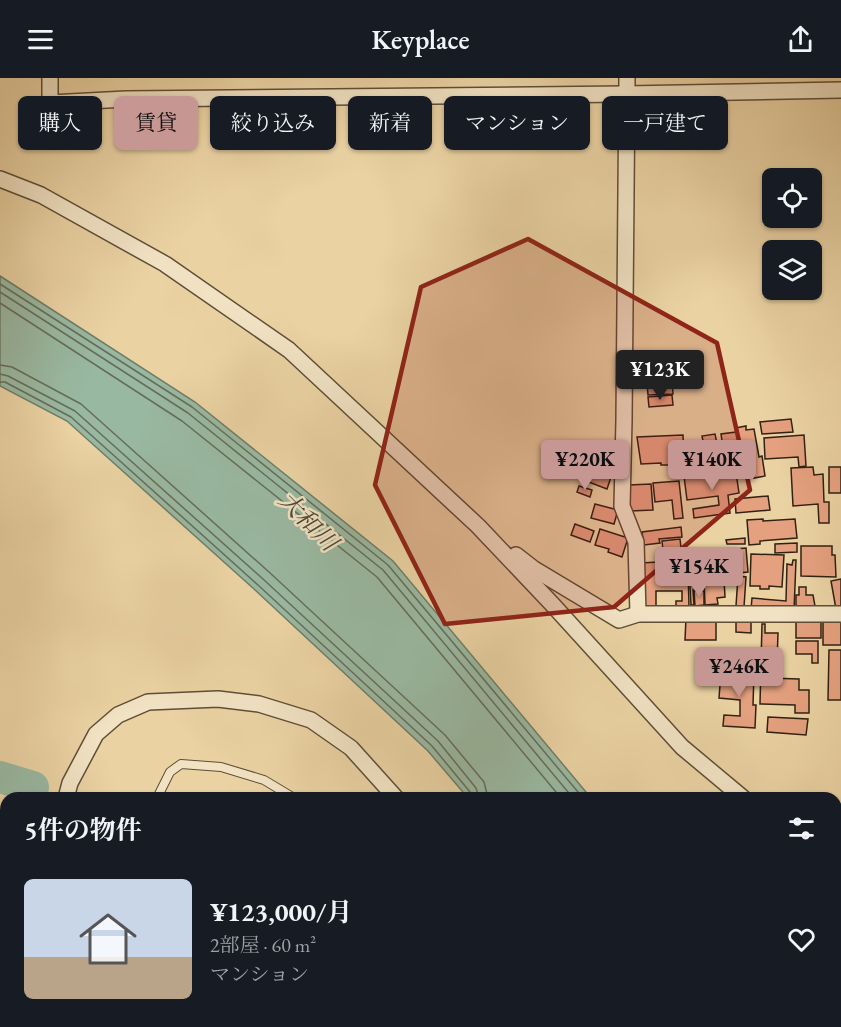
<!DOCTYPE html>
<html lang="ja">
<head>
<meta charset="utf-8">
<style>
	body { margin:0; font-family:"EB Garamond","Noto Serif JP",serif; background:#20242c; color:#f1f3f6; height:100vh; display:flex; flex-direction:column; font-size:22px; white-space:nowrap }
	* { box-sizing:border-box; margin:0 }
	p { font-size:20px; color:#9ea1a6 }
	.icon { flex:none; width:33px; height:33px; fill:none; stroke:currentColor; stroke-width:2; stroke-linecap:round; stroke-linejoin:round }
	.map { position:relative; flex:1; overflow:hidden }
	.sheet { position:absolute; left:0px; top:714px; width:842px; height:236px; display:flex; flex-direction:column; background:#171b24; border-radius:18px 18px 0 0; box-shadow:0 2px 4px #0004 }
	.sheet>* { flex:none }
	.hud { position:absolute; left:18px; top:18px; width:806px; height:54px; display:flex; gap:12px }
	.tools { position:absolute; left:762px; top:90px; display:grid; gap:12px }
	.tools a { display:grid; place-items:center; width:60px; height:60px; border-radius:9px; background:#171b24; box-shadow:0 2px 4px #0004; font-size:30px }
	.price { position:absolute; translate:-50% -51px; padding:0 14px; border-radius:6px; background:#c59692; color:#111; font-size:20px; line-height:39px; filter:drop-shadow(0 2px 3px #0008) }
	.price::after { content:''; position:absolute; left:50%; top:36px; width:18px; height:14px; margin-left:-9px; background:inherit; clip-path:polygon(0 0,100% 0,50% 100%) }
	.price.current { background:#222; color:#fff }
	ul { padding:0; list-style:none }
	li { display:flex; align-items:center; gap:18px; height:150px; padding:0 24px }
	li+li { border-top:2px solid #363941 }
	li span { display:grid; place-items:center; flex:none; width:168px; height:120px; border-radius:9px; color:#555 }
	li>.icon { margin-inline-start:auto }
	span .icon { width:72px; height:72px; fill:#fffc; stroke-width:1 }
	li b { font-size:26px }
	h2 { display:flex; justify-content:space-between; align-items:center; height:72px; padding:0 24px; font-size:26px }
	.tag { padding:0 21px; border-radius:9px; background:#171b24; box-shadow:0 2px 4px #0004; font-size:21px; line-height:54px }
	.tag.current { background:#c59692; color:#111 }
	header { display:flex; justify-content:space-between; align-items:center; height:78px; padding:0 24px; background:#171b24; font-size:27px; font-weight:600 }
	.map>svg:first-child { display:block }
	.water { fill:#99b8a1; stroke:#6f7c68; stroke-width:1.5 }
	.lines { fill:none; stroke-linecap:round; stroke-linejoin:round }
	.shore { stroke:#656d5a; stroke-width:1.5 }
	.river { stroke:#99b8a1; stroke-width:32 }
	.building { fill:#e5a17f; stroke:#312212; stroke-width:1.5 }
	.service-casing { stroke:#5f4e36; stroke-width:10 }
	.minor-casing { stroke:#5f4e36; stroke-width:18 }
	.service { stroke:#f1e2c3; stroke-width:8 }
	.minor { stroke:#f1e2c3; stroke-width:15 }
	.marked { fill:#8f2418; fill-opacity:0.2; stroke:#8f2418; stroke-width:4.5; stroke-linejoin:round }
	.labels { text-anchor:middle; stroke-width:5; stroke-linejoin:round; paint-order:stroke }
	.water-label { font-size:24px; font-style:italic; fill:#4b4836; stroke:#f1e2c3 }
</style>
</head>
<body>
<header><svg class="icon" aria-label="menu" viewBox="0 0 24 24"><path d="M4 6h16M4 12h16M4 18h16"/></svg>Keyplace<svg class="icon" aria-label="share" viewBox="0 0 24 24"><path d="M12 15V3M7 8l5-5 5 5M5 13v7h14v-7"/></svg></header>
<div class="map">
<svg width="841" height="949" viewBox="0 0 841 949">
	<rect width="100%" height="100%" fill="#ead2a3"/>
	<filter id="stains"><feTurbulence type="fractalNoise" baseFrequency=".00333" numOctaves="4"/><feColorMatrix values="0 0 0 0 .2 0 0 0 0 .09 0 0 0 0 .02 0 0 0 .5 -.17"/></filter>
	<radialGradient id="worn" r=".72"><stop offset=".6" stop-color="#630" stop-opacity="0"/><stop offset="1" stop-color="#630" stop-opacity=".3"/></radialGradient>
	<g class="water">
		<path d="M0,198L195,324L393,483L591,720H468L428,673L254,511L67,343L0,308Z"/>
		<path d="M0,871L6,890V944H23L24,949H0Z"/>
		<path d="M836,902L841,905V949H638L633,944H836Z"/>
	</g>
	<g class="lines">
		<g class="shore">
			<path d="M0,206L192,329L388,487L583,720"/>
			<path d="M0,214L188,335L383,492L573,720"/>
			<path d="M0,225L182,343L377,499L561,720"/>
			<path d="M0,287L12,289L81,326L269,494L445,657L484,704L488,720"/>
			<path d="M0,296L8,298L75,333L263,501L438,663L476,710L479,720"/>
			<path d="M0,304H5L71,339L258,507L432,668L470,714L472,720"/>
		</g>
		<g class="river">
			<path d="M0,699L33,709"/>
			<path d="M160,944L162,949"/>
		</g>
	</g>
	<g class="building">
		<path d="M672,302L673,316L648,317L647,304Z"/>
		<path d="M672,317L673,327L649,329L648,319Z"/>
		<path d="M791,341L793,354L762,356L760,344Z"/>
		<path d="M746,348V352L754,351L759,379L762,378L765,398L754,400L752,385L741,387L740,382L725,384L721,356L736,354L735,350Z"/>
		<path d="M715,356L721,386L708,388L702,358Z"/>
		<path d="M683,357L684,383H670V387H661V385L641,386L637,359Z"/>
		<path d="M804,357L806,388L799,389L798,379L765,381L764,360Z"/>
		<path d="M587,387L612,396L607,411L581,401Z"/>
		<path d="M813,389L814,397L823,396L824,424H829V445H819L818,426L793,428L791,390Z"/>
		<rect x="829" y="389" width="12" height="26"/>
		<path d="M722,393V397L736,395L739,415L728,417L730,435L694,440L693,431L719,427L718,418L687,422L684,398Z"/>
		<path d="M679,403L683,440L674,441L672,422L655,424L653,405Z"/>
		<path d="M651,406L653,432L630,433L629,407Z"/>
		<path d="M579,408L592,412L590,419L577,414Z"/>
		<path d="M768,418L770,432L736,435L735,421Z"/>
		<path d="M595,426L618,432L614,446L591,440Z"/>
		<path d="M763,441V443L795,441L797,460L760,463V466L749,467L747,442Z"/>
		<path d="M575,446L594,453L590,464L571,457Z"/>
		<path d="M681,449L682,459L659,461L660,465L644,467L642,454Z"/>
		<path d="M600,451L628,460L622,479L608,474L609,471L595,467Z"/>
		<path d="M745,460V466H727L726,462Z"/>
		<path d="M680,461L682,479L664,481L662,463Z"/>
		<path d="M797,465V474L775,475V466Z"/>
		<path d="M801,468H832V477H835L836,499L801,498Z"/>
		<path d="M733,470L734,490L707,492L706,485L689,486L688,473Z"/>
		<path d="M746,470L748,494L738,495L735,471Z"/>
		<path d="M751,476L784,477L782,509L769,508V511H760V508H750Z"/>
		<path d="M793,482H796L794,533L751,531L752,520L786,523L787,486L792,487Z"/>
		<path d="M658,484V489L688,488L689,529H676V523H682V513H656V529L642,530L641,485Z"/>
		<path d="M689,490H701V501H703V512H693L694,527H691Z"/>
		<path d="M738,498L746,499L744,529L736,528Z"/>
		<path d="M704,501H724L725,519L717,520L718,526L705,527Z"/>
		<path d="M841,501V530L836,531L831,503Z"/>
		<path d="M799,509H806V517H813L815,528H812V531H796V517H799Z"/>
		<path d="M694,513H704V527L695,528Z"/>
		<path d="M686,540H716V562H685Z"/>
		<path d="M736,541L751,542V555L736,554Z"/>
		<rect x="796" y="544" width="25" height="16"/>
		<rect x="823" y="544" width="18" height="23"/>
		<path d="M762,546H765V555H778L777,585H768V600L799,601V612H809V635H795V627L760,626Z"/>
		<path d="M796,563H818V585H812V576H796Z"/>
		<path d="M829,572H841V622H828Z"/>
		<path d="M721,594L754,596L753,627H756L755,650L723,648L724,637L740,638V622L719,620Z"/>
		<path d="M768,639L808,641L806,657L767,654Z"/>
	</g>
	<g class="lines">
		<g class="service-casing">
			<g id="service">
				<path d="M157,720L170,694L181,686L221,689L264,702L294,720"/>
				<path d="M171,944L172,949"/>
				<path d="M472,944L476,949"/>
			</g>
		</g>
		<g class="minor-casing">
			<g id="minor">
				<path d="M50,0V25L126,21L626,16L841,12"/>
				<path d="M627,0L624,342L622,428L636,464L638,536"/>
				<path d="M0,101L41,117L165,186L289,272L478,448L552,526L682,669L743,720"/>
				<path d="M516,477L534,491L619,542L638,536H841"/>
				<path d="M66,720L70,705L96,656L118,637L148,624L218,621L259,626L311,642L351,670L396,720"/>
				<path d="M836,768L841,771"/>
				<path d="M101,944L103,949"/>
				<path d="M551,944L552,949"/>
			</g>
		</g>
		<use href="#service" class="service"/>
		<use href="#minor" class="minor"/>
	</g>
	<path class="marked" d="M528,161L717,265L750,412L614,529L445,546L375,407L421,209Z"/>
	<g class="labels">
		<g class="water-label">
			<text transform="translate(308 443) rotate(45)" y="8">大和川</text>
		</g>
	</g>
	<rect width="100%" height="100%" filter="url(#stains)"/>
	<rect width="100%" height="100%" fill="url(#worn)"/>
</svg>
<div class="tools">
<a><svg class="icon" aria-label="locate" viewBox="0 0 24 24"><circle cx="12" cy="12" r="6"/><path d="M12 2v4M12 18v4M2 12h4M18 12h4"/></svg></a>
<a><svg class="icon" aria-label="layers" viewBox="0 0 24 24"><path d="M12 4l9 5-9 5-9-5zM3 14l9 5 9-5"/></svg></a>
</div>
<b class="price current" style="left:660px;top:323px">¥123K</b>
<b class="price" style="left:585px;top:413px">¥220K</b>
<b class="price" style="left:712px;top:413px">¥140K</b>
<b class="price" style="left:699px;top:520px">¥154K</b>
<b class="price" style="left:739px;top:620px">¥246K</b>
<div class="hud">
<a class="tag">購入</a>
<a class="tag current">賃貸</a>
<a class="tag">絞り込み</a>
<a class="tag">新着</a>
<a class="tag">マンション</a>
<a class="tag">一戸建て</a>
</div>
<section class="sheet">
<h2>5件の物件<svg class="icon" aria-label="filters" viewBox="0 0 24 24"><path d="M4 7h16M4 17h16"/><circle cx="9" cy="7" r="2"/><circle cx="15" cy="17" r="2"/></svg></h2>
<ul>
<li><span style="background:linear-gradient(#c9d6e8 65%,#b9a48a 0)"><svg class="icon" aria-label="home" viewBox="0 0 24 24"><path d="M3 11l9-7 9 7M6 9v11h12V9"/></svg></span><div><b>¥123,000/月</b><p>2部屋 · 60 m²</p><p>マンション</p></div><svg class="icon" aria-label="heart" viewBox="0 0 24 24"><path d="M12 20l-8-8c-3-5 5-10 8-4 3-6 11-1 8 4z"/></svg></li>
</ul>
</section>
</div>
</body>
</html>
